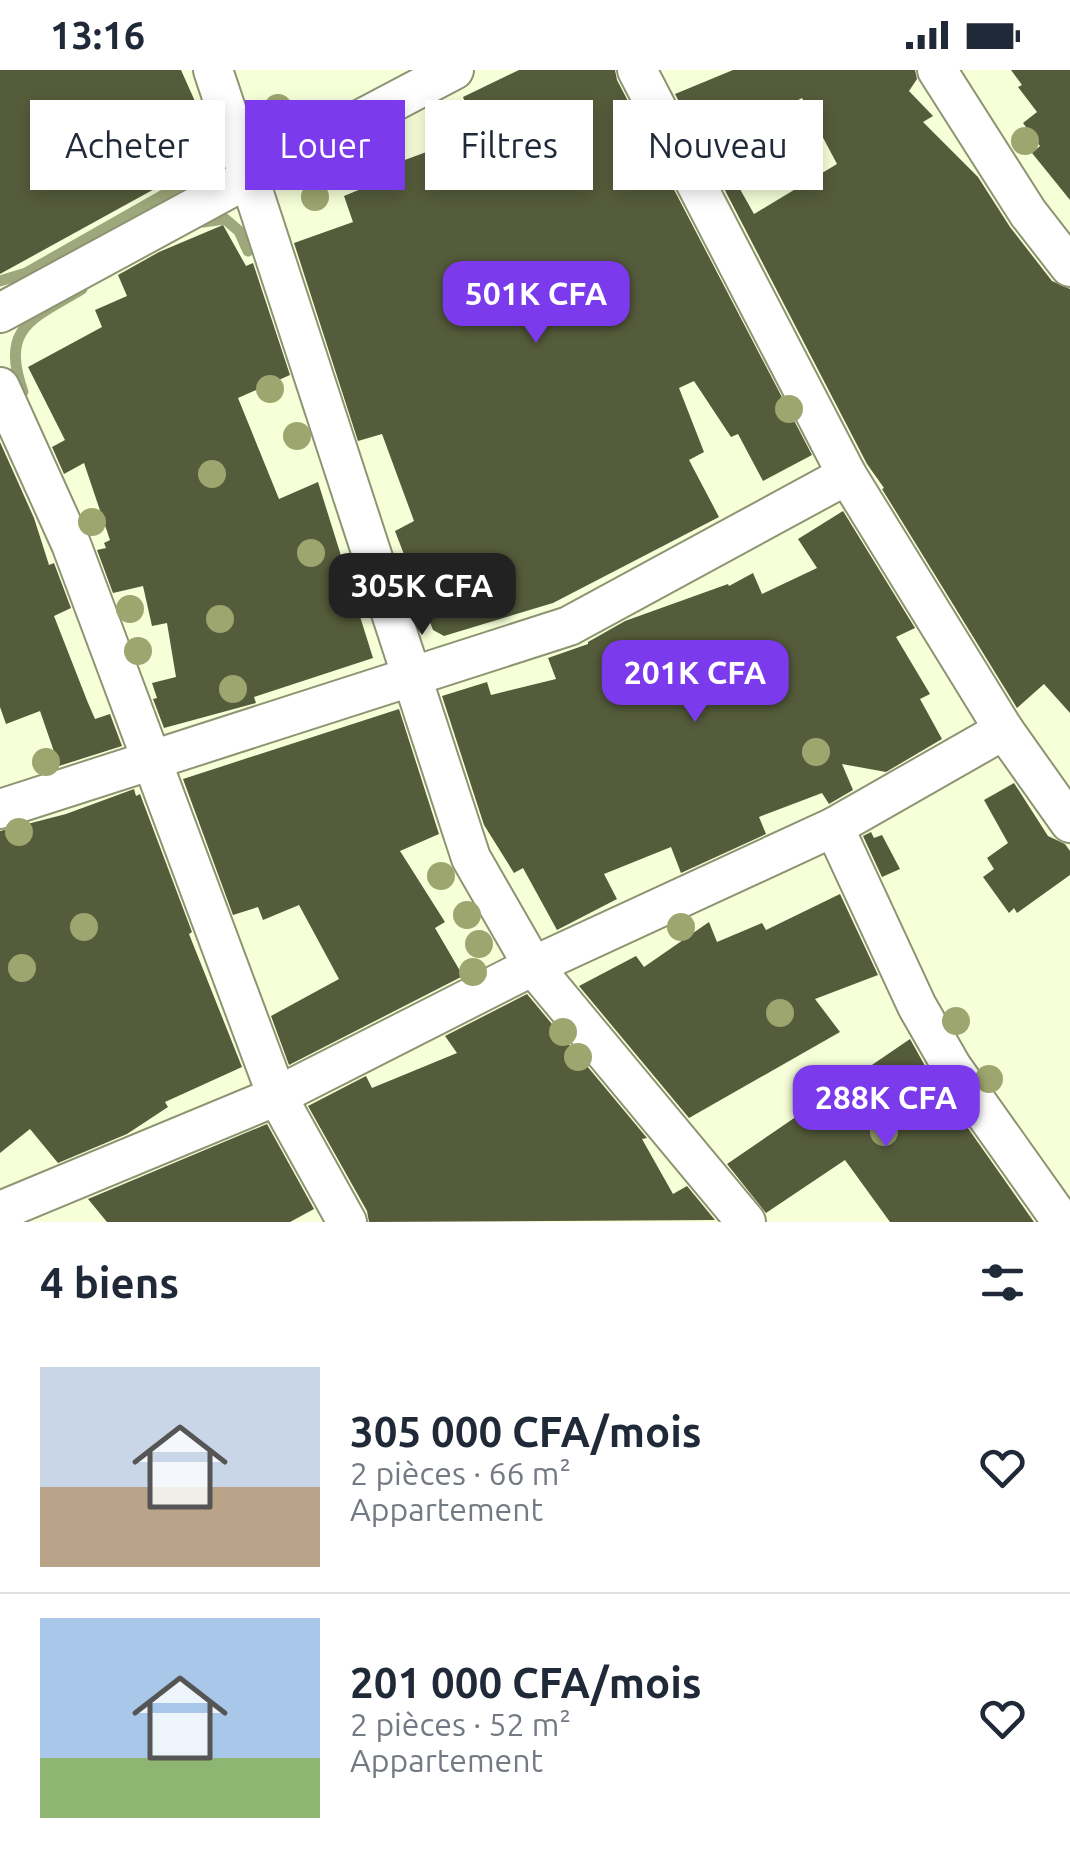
<!DOCTYPE html>
<html lang="fr">
<head>
<meta charset="utf-8">
<style>
	body { margin:0; font-family:Ubuntu,sans-serif; background:#f6f6f7; color:#1f2937; height:100vh; display:flex; flex-direction:column; font-size:38px; white-space:nowrap }
	* { box-sizing:border-box; margin:0 }
	p { font-size:32px; color:#747a83 }
	.icon { flex:none; width:55px; height:55px; fill:none; stroke:currentColor; stroke-width:2; stroke-linecap:round; stroke-linejoin:round }
	.map { position:relative; height:1152px; overflow:hidden }
	.details { display:flex; flex-direction:column; background:#fff; flex:1 }
	.details>* { flex:none }
	.banner { position:absolute; left:30px; top:30px; width:1010px; height:90px; display:flex; gap:20px }
	.price { position:absolute; translate:-50% -85px; padding:0 22px; border-radius:20px; background:#7c3aed; color:#fff; font-size:32px; line-height:65px; filter:drop-shadow(0 2px 5px #0008) }
	.price::after { content:''; position:absolute; left:50%; top:60px; width:30px; height:22px; margin-left:-15px; background:inherit; clip-path:polygon(0 0,100% 0,50% 100%) }
	.price.on { background:#222; color:#fff }
	ul { padding:0; list-style:none }
	li { display:flex; align-items:center; gap:30px; height:250px; padding:0 40px }
	li+li { border-top:2px solid #e0e1e3 }
	li span { display:grid; place-items:center; flex:none; width:280px; height:200px; border-radius:0px; color:#555 }
	li>.icon { margin-inline-start:auto }
	span .icon { width:120px; height:120px; fill:#fffc; stroke-width:1 }
	li b { font-size:42px }
	h2 { display:flex; justify-content:space-between; align-items:center; height:120px; padding:0 40px; font-size:42px }
	.chip { padding:0 35px; border-radius:0px; background:#fff; box-shadow:0 5px 15px #0003; font-size:35px; line-height:90px }
	.chip.on { background:#7c3aed; color:#fff }
	.status { display:flex; justify-content:space-between; align-items:center; height:70px; padding:0 50px; background:#fff; direction:ltr }
	.status svg { height:28px; fill:currentColor }
	.map>svg:first-child { display:block }
	.lines { fill:none; stroke-linecap:round; stroke-linejoin:round }
	.stream { stroke:#9fa87c; stroke-width:11 }
	.building { fill:#555c3b; fill-rule:evenodd }
	.street-casing { stroke:#8d9472; stroke-width:42 }
	.street { stroke:#fff; stroke-width:38 }
	.tree { fill:#9da66f }
</style>
</head>
<body>
<div class="status"><b>13:16</b><svg viewBox="0 0 49 12"><path d="M0 12V9h3v3zM5 12V6h3v6zM10 12V3h3v9zM15 12V0h3v12zM26 1h20v11H26zM47 4h2v5h-2z"/></svg></div>
<div class="map">
<svg width="1070" height="1152" viewBox="0 0 1070 1152">
	<rect width="100%" height="100%" fill="#f7ffd9"/>
	<g class="lines">
		<g class="stream">
			<path d="M242,34L255,51L275,61"/>
			<path d="M201,50L204,80"/>
			<path d="M203,152L225,149L239,161L248,181"/>
			<path d="M0,211L26,203L188,111L201,93"/>
			<path d="M23,322C0,257 32,249 82,219"/>
		</g>
	</g>
	<g class="building">
		<path d="M0,0H181L202,47L156,66L178,106L0,204Z"/>
		<path d="M519,0H615L617,10L812,385L763,411L738,364L731,367L694,311L679,318L704,382L689,390L719,447L553,533L444,566L433,560L395,461L414,451L382,364L358,371L294,173L353,152L344,126L361,119L343,84L386,61L402,91L478,63L463,27Z"/>
		<path d="M733,0H915L917,9L909,21L933,46L923,52L978,107L1010,157L1052,211L1070,219V643L1044,614L1017,638L882,419L884,418L867,394L675,24ZM802,28L837,94L754,144L714,73Z"/>
		<path d="M1011,0H1070V130L1032,83L1040,76L1023,53L1037,42L1018,17L1022,15Z"/>
		<path d="M223,155L246,196L253,193L290,305L238,328L279,429L318,412L373,588L254,627L256,633L164,658L153,629L157,628L152,613L176,607L167,553L152,556L143,516L113,523L97,480L106,478L104,473L110,470L84,393L64,404L52,377L65,370L28,297L102,257L95,240L127,226L118,205L159,182Z"/>
		<path d="M0,372L34,448L49,495L54,493L71,538L54,546L88,633L95,649L110,644L122,676L59,696L40,641L6,654L0,637Z"/>
		<path d="M843,441L915,558L896,567L930,624L920,629L942,669L886,702L842,694L853,720L829,734L822,723L759,747L766,764L681,803L671,777L604,804L617,829L557,860L523,798L514,803L484,755L442,626L487,612L491,625L556,609L548,588L588,574V572L625,551L728,514L729,516L753,503L762,524L817,498L798,469Z"/>
		<path d="M399,639L439,764L400,781L445,852L435,858L463,906L289,995L271,946L339,909L299,835L263,850L258,837L233,845L183,709Z"/>
		<path d="M1014,713L1048,766L1065,774L1070,781V805L1017,843L1014,838L1009,843L983,807L994,799L987,788L1008,773L984,730Z"/>
		<path d="M134,719L136,726L140,724L192,862L189,864L242,997L165,1032L168,1037L127,1064L58,1093L30,1059L0,1083V761L66,744Z"/>
		<path d="M871,762L874,768L882,765L900,799L882,807L863,766Z"/>
		<path d="M840,824L878,905L815,929L840,962L689,1048L579,916L636,886L644,897L709,852L717,872L762,853L766,860Z"/>
		<path d="M527,924L647,1068L642,1069L673,1124L687,1116L715,1150L369,1152L367,1141L308,1036L366,1006L372,1018L457,983L445,966Z"/>
		<path d="M910,969L943,1028L946,1027L1034,1152H890L845,1090L766,1143L727,1094Z"/>
		<path d="M267,1054L314,1139L290,1152H107L88,1129Z"/>
	</g>
	<g class="lines">
		<g class="street-casing">
			<g id="street">
				<path d="M454,0L249,108L471,788L533,896L746,1152"/>
				<path d="M637,0L847,405L1004,660L1070,753"/>
				<path d="M937,0L1028,143L1070,197"/>
				<path d="M0,243L249,108L213,0"/>
				<path d="M0,317L71,474L277,1026L347,1152"/>
				<path d="M0,739L569,556L847,405"/>
				<path d="M834,757L917,936L952,997L1062,1152"/>
				<path d="M0,1141L277,1026L533,896L834,757L1004,660"/>
			</g>
		</g>
		<use href="#street" class="street"/>
	</g>
	<g class="tree">
		<circle cx="278" cy="38" r="14"/>
		<circle cx="1025" cy="71" r="14"/>
		<circle cx="783" cy="81" r="14"/>
		<circle cx="713" cy="96" r="14"/>
		<circle cx="315" cy="127" r="14"/>
		<circle cx="270" cy="319" r="14"/>
		<circle cx="789" cy="339" r="14"/>
		<circle cx="297" cy="366" r="14"/>
		<circle cx="212" cy="404" r="14"/>
		<circle cx="92" cy="452" r="14"/>
		<circle cx="311" cy="483" r="14"/>
		<circle cx="130" cy="539" r="14"/>
		<circle cx="220" cy="549" r="14"/>
		<circle cx="138" cy="581" r="14"/>
		<circle cx="233" cy="619" r="14"/>
		<circle cx="816" cy="682" r="14"/>
		<circle cx="46" cy="692" r="14"/>
		<circle cx="19" cy="762" r="14"/>
		<circle cx="441" cy="806" r="14"/>
		<circle cx="467" cy="845" r="14"/>
		<circle cx="84" cy="857" r="14"/>
		<circle cx="681" cy="857" r="14"/>
		<circle cx="479" cy="874" r="14"/>
		<circle cx="22" cy="898" r="14"/>
		<circle cx="473" cy="902" r="14"/>
		<circle cx="780" cy="943" r="14"/>
		<circle cx="956" cy="951" r="14"/>
		<circle cx="563" cy="962" r="14"/>
		<circle cx="578" cy="987" r="14"/>
		<circle cx="989" cy="1009" r="14"/>
		<circle cx="884" cy="1062" r="14"/>
	</g>
</svg>
<b class="price" style="left:536px;top:276px">501K CFA</b>
<b class="price on" style="left:422px;top:568px">305K CFA</b>
<b class="price" style="left:695px;top:655px">201K CFA</b>
<b class="price" style="left:886px;top:1080px">288K CFA</b>
<div class="banner">
<a class="chip">Acheter</a>
<a class="chip on">Louer</a>
<a class="chip">Filtres</a>
<a class="chip">Nouveau</a>
</div>
</div>
<section class="details">
<h2>4 biens<svg class="icon" aria-label="filters" viewBox="0 0 24 24"><path d="M4 7h16M4 17h16"/><circle cx="9" cy="7" r="2"/><circle cx="15" cy="17" r="2"/></svg></h2>
<ul>
<li><span style="background:linear-gradient(#c9d6e8 60%,#b9a48a 0)"><svg class="icon" aria-label="home" viewBox="0 0 24 24"><path d="M3 11l9-7 9 7M6 9v11h12V9"/></svg></span><div><b>305 000 CFA/mois</b><p>2 pièces · 66 m²</p><p>Appartement</p></div><svg class="icon" aria-label="heart" viewBox="0 0 24 24"><path d="M12 20l-8-8c-3-5 5-10 8-4 3-6 11-1 8 4z"/></svg></li>
<li><span style="background:linear-gradient(#a9c7e8 70%,#8fb573 0)"><svg class="icon" aria-label="home" viewBox="0 0 24 24"><path d="M3 11l9-7 9 7M6 9v11h12V9"/></svg></span><div><b>201 000 CFA/mois</b><p>2 pièces · 52 m²</p><p>Appartement</p></div><svg class="icon" aria-label="heart" viewBox="0 0 24 24"><path d="M12 20l-8-8c-3-5 5-10 8-4 3-6 11-1 8 4z"/></svg></li>
</ul>
</section>
</body>
</html>
